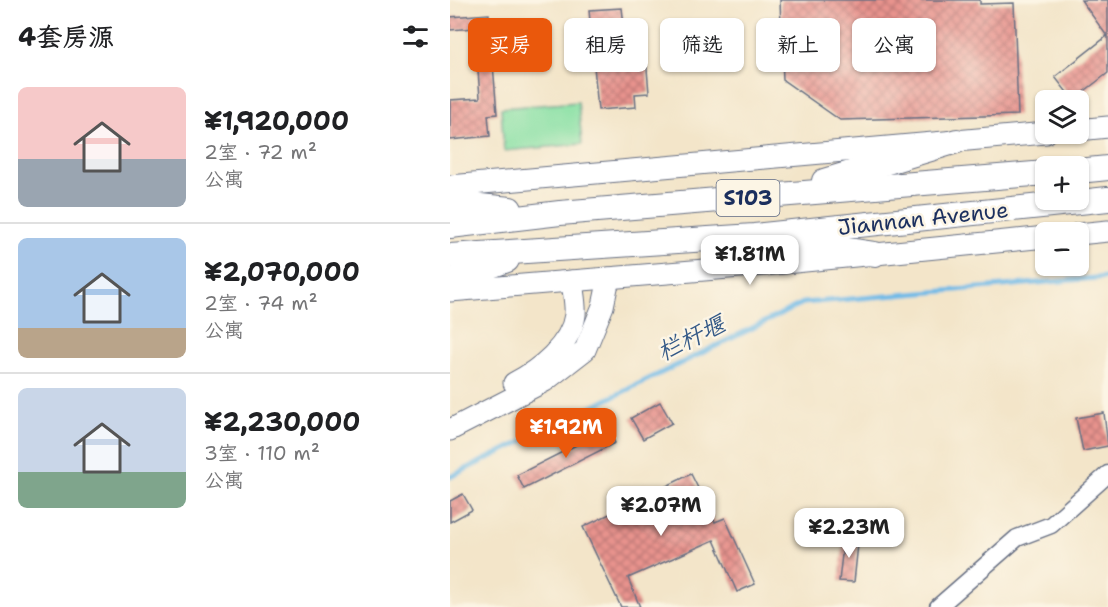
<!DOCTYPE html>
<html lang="zh">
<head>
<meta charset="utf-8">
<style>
	body { margin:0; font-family:"Shantell Sans","LXGW WenKai TC",sans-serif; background:#f6f6f6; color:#202124; height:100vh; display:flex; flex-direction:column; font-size:22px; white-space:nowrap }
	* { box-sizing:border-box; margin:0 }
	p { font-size:20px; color:#757577 }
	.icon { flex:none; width:33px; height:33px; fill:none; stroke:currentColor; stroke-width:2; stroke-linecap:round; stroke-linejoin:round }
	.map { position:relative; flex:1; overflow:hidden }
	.drawer { display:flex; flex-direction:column; background:#fff; width:450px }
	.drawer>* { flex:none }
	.hud { position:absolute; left:18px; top:18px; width:549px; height:54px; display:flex; gap:12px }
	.controls { position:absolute; left:585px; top:90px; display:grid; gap:12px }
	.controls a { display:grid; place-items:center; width:54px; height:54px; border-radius:9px; background:#fff; box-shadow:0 2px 4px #0004; font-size:30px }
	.price { position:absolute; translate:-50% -51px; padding:0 14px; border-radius:12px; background:#fff; color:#222; font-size:20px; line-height:39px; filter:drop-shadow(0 2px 3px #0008) }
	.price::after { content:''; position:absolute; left:50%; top:36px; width:18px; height:14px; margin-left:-9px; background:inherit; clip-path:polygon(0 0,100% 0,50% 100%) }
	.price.on { background:#ea580c; color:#fff }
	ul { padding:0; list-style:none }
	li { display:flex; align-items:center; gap:18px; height:150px; padding:0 18px }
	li+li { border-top:2px solid #e0e0e0 }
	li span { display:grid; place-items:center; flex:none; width:168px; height:120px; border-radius:9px; color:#555 }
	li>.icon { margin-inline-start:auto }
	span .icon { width:72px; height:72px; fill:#fffc; stroke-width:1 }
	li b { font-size:26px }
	h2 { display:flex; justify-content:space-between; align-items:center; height:72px; padding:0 18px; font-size:26px }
	.chip { padding:0 21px; border-radius:9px; background:#fff; box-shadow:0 2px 4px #0004; font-size:21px; line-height:54px }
	.chip.on { background:#ea580c; color:#fff }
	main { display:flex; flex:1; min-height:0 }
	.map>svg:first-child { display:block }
	.park { fill:#88e0a4; stroke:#528881; stroke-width:1.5 }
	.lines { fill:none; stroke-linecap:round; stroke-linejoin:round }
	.stream { stroke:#6ebae7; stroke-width:5 }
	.building { fill:url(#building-cross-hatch) }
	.minor-casing { stroke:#676f83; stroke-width:19 }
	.major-casing { stroke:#676f83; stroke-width:23 }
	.highway-casing { stroke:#676f83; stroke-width:26 }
	.minor { stroke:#fff; stroke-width:16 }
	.major { stroke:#fff; stroke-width:21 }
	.highway { stroke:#fff; stroke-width:24 }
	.labels { text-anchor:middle; stroke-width:5; stroke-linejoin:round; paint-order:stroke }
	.shield { fill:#fcf5e5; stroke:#5e6a86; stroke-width:1.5 }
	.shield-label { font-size:21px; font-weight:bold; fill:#1b2f5e }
	.street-label { font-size:22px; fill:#1b2f5e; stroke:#fcf5e5 }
	.water-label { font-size:24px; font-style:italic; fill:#345987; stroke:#fcf5e5 }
</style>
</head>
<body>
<main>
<section class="drawer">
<h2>4套房源<svg class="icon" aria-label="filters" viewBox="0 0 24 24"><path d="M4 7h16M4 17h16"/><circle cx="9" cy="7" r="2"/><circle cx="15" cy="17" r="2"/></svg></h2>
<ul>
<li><span style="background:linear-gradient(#f6c9c9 60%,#9aa5b1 0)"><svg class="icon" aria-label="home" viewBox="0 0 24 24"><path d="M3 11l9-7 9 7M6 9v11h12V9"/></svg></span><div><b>¥1,920,000</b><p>2室 · 72 m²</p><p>公寓</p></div></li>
<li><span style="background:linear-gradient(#a9c7e8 75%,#b9a48a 0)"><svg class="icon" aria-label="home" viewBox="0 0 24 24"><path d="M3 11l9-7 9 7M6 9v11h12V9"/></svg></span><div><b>¥2,070,000</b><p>2室 · 74 m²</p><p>公寓</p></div></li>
<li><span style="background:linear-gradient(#c9d6e8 70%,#7fa58c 0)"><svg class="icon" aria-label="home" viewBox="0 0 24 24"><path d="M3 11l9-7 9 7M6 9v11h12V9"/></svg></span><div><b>¥2,230,000</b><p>3室 · 110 m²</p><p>公寓</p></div></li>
</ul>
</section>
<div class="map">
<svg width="658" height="607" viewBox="0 0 658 607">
	<defs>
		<pattern id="building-cross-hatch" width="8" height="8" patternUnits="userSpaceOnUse" patternTransform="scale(1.5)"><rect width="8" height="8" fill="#e8938d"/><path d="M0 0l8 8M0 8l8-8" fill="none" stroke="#bb7876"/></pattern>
	</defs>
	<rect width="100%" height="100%" fill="#fcf5e5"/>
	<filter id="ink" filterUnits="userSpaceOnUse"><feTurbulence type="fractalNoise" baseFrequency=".0167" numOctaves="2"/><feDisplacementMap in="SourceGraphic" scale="12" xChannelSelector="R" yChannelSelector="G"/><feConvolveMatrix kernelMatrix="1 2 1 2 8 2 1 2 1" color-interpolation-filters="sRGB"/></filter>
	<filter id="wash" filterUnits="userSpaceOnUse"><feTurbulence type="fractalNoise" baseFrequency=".008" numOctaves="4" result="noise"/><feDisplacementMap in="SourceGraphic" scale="24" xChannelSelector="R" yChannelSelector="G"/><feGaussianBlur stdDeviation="1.35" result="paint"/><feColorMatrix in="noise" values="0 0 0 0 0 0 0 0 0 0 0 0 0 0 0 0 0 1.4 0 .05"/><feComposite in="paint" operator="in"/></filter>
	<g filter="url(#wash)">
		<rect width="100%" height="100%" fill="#f3e5c9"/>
		<path class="park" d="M128,102L132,144L54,151L51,108Z"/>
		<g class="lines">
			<path class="stream" d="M0,477L353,303L658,277"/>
		</g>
		<g id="blocks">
			<g class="building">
				<path d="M330,0H530V4L564,3L568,115L390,120L333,80Z"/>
				<path d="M631,0H658V73L623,100L605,77L657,36Z"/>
				<path d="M172,8L175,34L194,33L199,93L185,94L186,107L148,110L139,10Z"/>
				<path d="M39,14L47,114L38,115L40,136L0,140V100L30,98L25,28L0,30V17Z"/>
				<path d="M210,402L222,423L193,439L181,418Z"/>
				<path d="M654,413L658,446L633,451L626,418Z"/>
				<path d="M158,429L165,443L74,489L67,475Z"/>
				<path d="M241,474L265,522L275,518L305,584L287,592L264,540L178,578L190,607H171L133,527Z"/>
				<path d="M13,494L22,510L0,522V501Z"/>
				<path d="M409,535L404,582L389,581L394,537Z"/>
			</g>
		</g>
	</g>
	<g filter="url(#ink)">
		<use href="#blocks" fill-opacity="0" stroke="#676f83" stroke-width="1.5"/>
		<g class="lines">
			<g class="minor-casing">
				<path id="minor" d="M488,607L567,538L601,525L658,474"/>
			</g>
			<g class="major-casing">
				<g id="major">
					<path d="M628,130L658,127"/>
					<path d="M0,186L596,133"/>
					<path d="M628,234L658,231"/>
					<path d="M0,291L315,265L596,237"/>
					<path d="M64,383C89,370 121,345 125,315C126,304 123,292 122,281"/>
					<path d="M0,430L95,381L135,350L153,306L159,278"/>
				</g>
			</g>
			<g class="highway-casing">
				<g id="highway">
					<path d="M628,171L658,168"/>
					<path d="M374,181L507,141"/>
					<path d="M0,203L60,209"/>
					<path d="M0,226L110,213L596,173"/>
					<path d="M339,241L425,254"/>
					<path d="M0,256L304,236L658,199"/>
					<path d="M0,281L57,260"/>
				</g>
			</g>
			<use href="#minor" class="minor"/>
			<use href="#major" class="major"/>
			<use href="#highway" class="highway"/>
		</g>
	</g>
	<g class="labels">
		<rect class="shield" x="266.5" y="180" width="63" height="36" rx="4.5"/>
		<g class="shield-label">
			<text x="298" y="205">S103</text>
		</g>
		<g class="street-label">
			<text transform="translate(473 218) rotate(-6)" y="8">Jiannan Avenue</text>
		</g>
		<g class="water-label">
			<text transform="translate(241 338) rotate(-26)" y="8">栏杆堰</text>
		</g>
	</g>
</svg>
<div class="controls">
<a><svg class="icon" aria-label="layers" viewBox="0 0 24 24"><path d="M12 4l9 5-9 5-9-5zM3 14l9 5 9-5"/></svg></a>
<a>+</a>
<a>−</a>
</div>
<b class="price" style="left:300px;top:286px">¥1.81M</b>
<b class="price on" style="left:116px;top:459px">¥1.92M</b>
<b class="price" style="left:211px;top:537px">¥2.07M</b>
<b class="price" style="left:399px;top:559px">¥2.23M</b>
<div class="hud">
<a class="chip on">买房</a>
<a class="chip">租房</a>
<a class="chip">筛选</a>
<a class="chip">新上</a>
<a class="chip">公寓</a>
</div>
</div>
</main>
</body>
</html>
